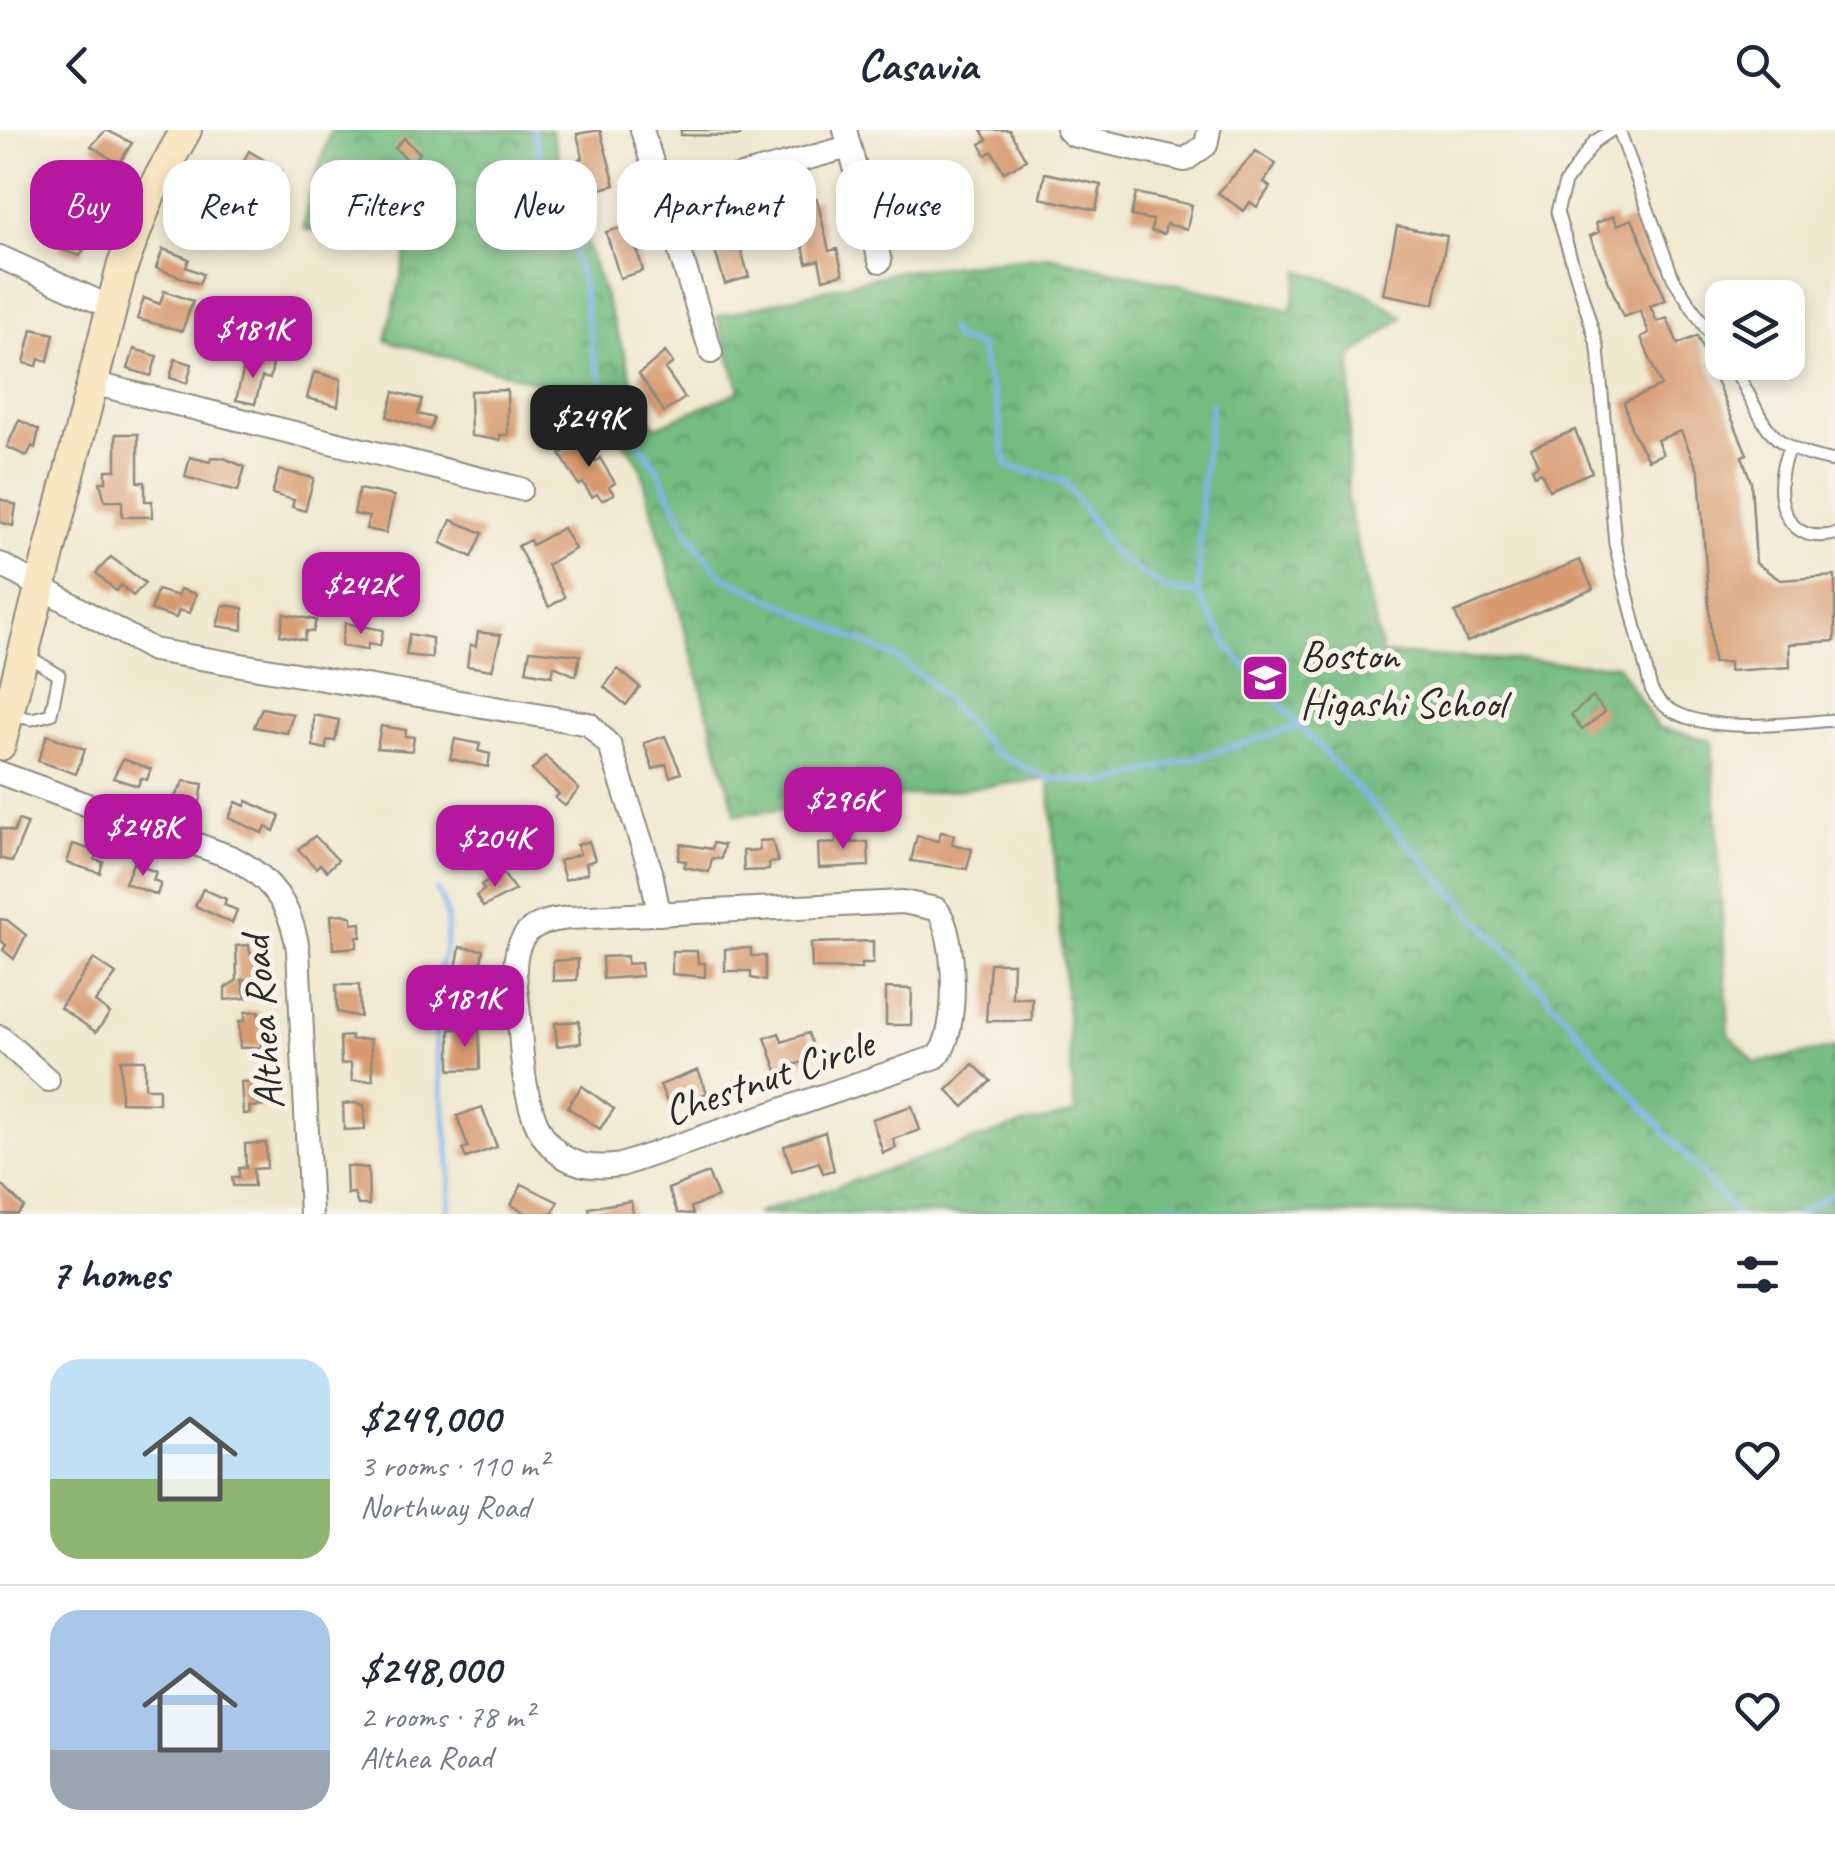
<!DOCTYPE html>
<html lang="en">
<head>
<meta charset="utf-8">
<style>
	body { margin:0; font-family:Caveat,sans-serif; background:#f2f2f3; color:#1f2937; height:100vh; display:flex; flex-direction:column; font-size:38px; white-space:nowrap }
	* { box-sizing:border-box; margin:0 }
	p { font-size:32px; color:#747a83 }
	.icon { flex:none; width:55px; height:55px; fill:none; stroke:currentColor; stroke-width:2; stroke-linecap:round; stroke-linejoin:round }
	.map { position:relative; height:1084px; overflow:hidden }
	.sheet { display:flex; flex-direction:column; background:#fff; flex:1 }
	.sheet>* { flex:none }
	.guide { position:absolute; left:30px; top:30px; width:1000px; height:90px; display:flex; gap:20px }
	.controls { position:absolute; left:1705px; top:150px; display:grid; gap:20px }
	.controls a { display:grid; place-items:center; width:100px; height:100px; border-radius:20px; background:#fff; box-shadow:0 5px 15px #0003; font-size:50px }
	.price { position:absolute; translate:-50% -85px; padding:0 22px; border-radius:20px; background:#b5179e; color:#fff; font-size:32px; line-height:65px; filter:drop-shadow(0 2px 5px #0008) }
	.price::after { content:''; position:absolute; left:50%; top:60px; width:30px; height:22px; margin-left:-15px; background:inherit; clip-path:polygon(0 0,100% 0,50% 100%) }
	.price.selected { background:#222; color:#fff }
	ul { padding:0; list-style:none }
	li { display:flex; align-items:center; gap:30px; height:250px; padding:0 50px }
	li+li { border-top:2px solid #e0e1e3 }
	li span { display:grid; place-items:center; flex:none; width:280px; height:200px; border-radius:30px; color:#555 }
	li>.icon { margin-inline-start:auto }
	span .icon { width:120px; height:120px; fill:#fffc; stroke-width:1 }
	li b { font-size:42px }
	h2 { display:flex; justify-content:space-between; align-items:center; height:120px; padding:0 50px; font-size:42px }
	.pill { padding:0 35px; border-radius:30px; background:#fff; box-shadow:0 5px 15px #0003; font-size:35px; line-height:90px }
	.pill.selected { background:#b5179e; color:#fff }
	header { display:flex; justify-content:space-between; align-items:center; height:130px; padding:0 50px; background:#fff; font-size:45px; font-weight:800 }
	.map>svg:first-child { display:block }
	.forest { fill:url(#forest-crowns); stroke:#507456; stroke-width:2.5 }
	.lines { fill:none; stroke-linecap:round; stroke-linejoin:round }
	.stream { stroke:#84b5f0; stroke-width:5 }
	.building { fill:#d89a70 }
	.lane-casing { stroke:#8e8a7e; stroke-width:15 }
	.street-casing { stroke:#8e8a7e; stroke-width:26 }
	.secondary-casing { stroke:#8e8a7e; stroke-width:34 }
	.lane { stroke:#fff; stroke-width:11 }
	.street { stroke:#fff; stroke-width:22 }
	.secondary { stroke:#f9e7c3; stroke-width:30 }
	.labels { text-anchor:middle; stroke-width:10; stroke-linejoin:round; paint-order:stroke }
	.poi-label { font-size:42px; fill:#2b2b2b; stroke:#f7f3e8; text-anchor:start }
	.street-label { font-size:42px; fill:#2b2b2b; stroke:#f7f3e8 }
</style>
</head>
<body>
<header><svg class="icon" aria-label="back" viewBox="0 0 24 24"><path d="M15 5l-7 7 7 7"/></svg>Casavia<svg class="icon" aria-label="search" viewBox="0 0 24 24"><circle cx="10" cy="10" r="6"/><path d="M15 15l6 6"/></svg></header>
<div class="map">
<svg width="1835" height="1084" viewBox="0 0 1835 1084">
	<defs>
		<pattern id="forest-crowns" width="20" height="18" patternUnits="userSpaceOnUse" patternTransform="scale(2.5)"><rect width="20" height="18" fill="#74bc81"/><path d="M2 6a3 3 0 1 1 6 0M12 15a3 3 0 1 1 6 0" fill="none" stroke="#5f996a"/></pattern>
	</defs>
	<rect width="100%" height="100%" fill="#f7f3e8"/>
	<filter id="ink" filterUnits="userSpaceOnUse"><feTurbulence type="fractalNoise" baseFrequency=".01" numOctaves="2"/><feDisplacementMap in="SourceGraphic" scale="20" xChannelSelector="R" yChannelSelector="G"/><feConvolveMatrix kernelMatrix="1 2 1 2 8 2 1 2 1" color-interpolation-filters="sRGB"/></filter>
	<filter id="wash" filterUnits="userSpaceOnUse"><feTurbulence type="fractalNoise" baseFrequency=".0048" numOctaves="4" result="noise"/><feDisplacementMap in="SourceGraphic" scale="40" xChannelSelector="R" yChannelSelector="G"/><feGaussianBlur stdDeviation="2.25" result="paint"/><feColorMatrix in="noise" values="0 0 0 0 0 0 0 0 0 0 0 0 0 0 0 0 0 1.4 0 .05"/><feComposite in="paint" operator="in"/></filter>
	<g filter="url(#wash)">
		<rect width="100%" height="100%" fill="#f0e9d1"/>
		<path class="forest" d="M331,0H551C573,78 600,152 626,228C638,263 626,265 656,297L740,261L717,187L899,141L1048,126L1291,180L1300,140L1366,163L1403,187L1352,227L1347,369L1382,524L1617,535L1657,597L1712,611L1729,904L1755,933L1835,918V1084H755L1017,996L1075,984L1049,649L736,685L640,335L614,298L599,283L551,256L386,210L408,117L304,99L308,69Z"/>
		<g class="lines">
			<g class="stream">
				<path d="M533,0L550,68L565,94L581,147L592,219L608,270L657,338L689,404L720,445L898,529L929,552L994,622L1049,649L1109,653L1300,596L1537,854L1736,1084"/>
				<path d="M949,200L955,209L980,216C983,239 984,240 993,262C1002,286 999,312 1008,336L1064,351L1115,425L1167,460L1198,464L1231,520L1300,596"/>
				<path d="M1198,463L1202,352L1212,272"/>
				<path d="M437,760C459,800 440,823 436,865C428,933 460,1020 447,1084"/>
				<path d="M1112,1084L1176,1074L1208,1084"/>
				<path d="M1798,1084L1835,1061"/>
			</g>
		</g>
		<g id="blocks">
			<g class="building">
				<path d="M106,0L132,13L119,34L91,16Z"/>
				<path d="M600,0L615,55L593,61L586,37L581,38L579,29L583,28L577,4Z"/>
				<path d="M681,0H740V6L681,5Z"/>
				<path d="M981,0H1009L1026,30L1004,42L992,21L986,25L980,14L987,10Z"/>
				<path d="M404,8L420,23L411,33L395,18Z"/>
				<path d="M249,21L282,41L273,56L238,41Z"/>
				<path d="M1256,21L1276,34L1264,52L1270,57L1257,77L1250,72L1244,81L1218,63Z"/>
				<path d="M921,40L926,60L918,62L923,79L901,84L891,48Z"/>
				<path d="M1045,43L1101,55L1096,80L1040,68Z"/>
				<path d="M1136,63L1192,75L1187,99L1166,94L1164,104L1151,101L1153,90L1131,86Z"/>
				<path d="M817,69L829,121L837,119L843,144L823,149L819,130L807,133L793,75Z"/>
				<path d="M185,73L205,81L196,105L176,97Z"/>
				<path d="M74,76L92,82L86,99L90,108L80,126L59,119Z"/>
				<path d="M220,79L237,86L229,100L214,93Z"/>
				<path d="M1614,86L1617,95L1632,89L1666,170L1650,176L1657,192L1667,188L1678,214L1697,206L1747,324L1742,326L1751,352L1756,433L1780,450L1835,446V511L1789,514L1790,537L1729,541V532L1713,533L1699,343L1681,301L1657,310L1663,324L1648,330L1632,301L1624,272L1661,256L1641,207L1649,203L1640,181L1623,187L1590,106L1599,102L1596,93Z"/>
				<path d="M732,91L749,147L725,154L708,98Z"/>
				<path d="M630,95L643,141L620,148L606,102Z"/>
				<path d="M1397,96L1447,106L1434,174L1383,164Z"/>
				<path d="M163,119L189,129L186,137L203,144L199,154L156,138Z"/>
				<path d="M164,161L193,171L182,201L137,189L144,168L160,174Z"/>
				<path d="M32,199L54,204L48,231L39,229L37,236L24,233Z"/>
				<path d="M134,219L157,226L151,246L128,239Z"/>
				<path d="M665,222L673,233L665,239L685,268L664,282L639,244Z"/>
				<path d="M175,229L192,234L187,253L170,248Z"/>
				<path d="M252,229L273,234L270,249L262,247L255,274L236,270L243,241L249,242Z"/>
				<path d="M314,242L341,249L338,276L307,268Z"/>
				<path d="M507,260L508,305H500V310L471,306L470,261Z"/>
				<path d="M394,262L422,269L418,284L434,288L430,300L387,287Z"/>
				<path d="M19,290L39,300L35,318L32,316L27,326L7,317Z"/>
				<path d="M1575,300L1592,342L1549,360L1541,342L1535,345L1532,338L1538,335L1531,318Z"/>
				<path d="M116,304H138V352H145V371H152V387H122V371H105L100,352H106V340H116Z"/>
				<path d="M587,307L593,317L587,320L595,332L600,328L615,353L609,357L614,364L602,370L597,364L592,367L583,353L579,355L560,324Z"/>
				<path d="M190,327L210,332L211,327L224,328L245,337L238,361L185,347Z"/>
				<path d="M279,340L314,348L305,381L292,377L294,370L272,364Z"/>
				<path d="M359,359L394,366L386,403L366,399L369,387L354,384Z"/>
				<path d="M0,369L16,375L13,396L0,392Z"/>
				<path d="M451,390L483,403L472,427L441,413Z"/>
				<path d="M563,398L575,419L547,435L565,467L549,477L518,416L530,410L532,415Z"/>
				<path d="M111,427L145,453L133,466L121,455L116,461L96,443Z"/>
				<path d="M1580,430L1593,459L1467,512L1455,483Z"/>
				<path d="M180,459L196,464L190,483L179,480L176,488L151,480L157,460L178,466Z"/>
				<path d="M223,475L243,478V500L217,496Z"/>
				<path d="M284,484L316,490L313,502L306,501L304,510L280,505Z"/>
				<path d="M345,493L383,500L380,516L368,514L367,520L341,516Z"/>
				<path d="M478,502L501,505L492,540L467,536L470,515L476,516Z"/>
				<path d="M409,504L432,508V528L406,525Z"/>
				<path d="M530,520L580,525L576,546L554,536L552,546L526,541Z"/>
				<path d="M618,539L640,557L626,575L604,557Z"/>
				<path d="M1593,567L1605,582L1582,600L1571,585Z"/>
				<path d="M262,578L293,584L287,603L254,597Z"/>
				<path d="M314,585L339,590L335,611L327,610L326,619L313,616Z"/>
				<path d="M381,596L406,600L405,606L414,607L412,621L377,618Z"/>
				<path d="M47,605L85,619L76,644L38,631Z"/>
				<path d="M665,606L681,643L670,647L666,634L653,639L644,613Z"/>
				<path d="M455,609L480,614L478,621L490,624L488,637L450,629Z"/>
				<path d="M545,626L579,659L565,676L555,668L559,664L532,640Z"/>
				<path d="M123,629L151,639L147,650L141,648L138,656L113,648Z"/>
				<path d="M184,651L203,654L199,679L173,670Z"/>
				<path d="M247,671L280,686L274,701L266,697L262,703L229,688L236,672L245,676Z"/>
				<path d="M18,690L28,693L12,732L0,728V698L14,702Z"/>
				<path d="M851,698L852,713L868,712L869,736L819,738L818,714L836,713V699Z"/>
				<path d="M941,702L954,705L952,714L972,719L967,739L911,731L917,706L938,711Z"/>
				<path d="M315,706L338,730L327,741L320,734L316,738L298,719Z"/>
				<path d="M772,710L778,732L769,733V740L744,741L743,721L760,720L759,711Z"/>
				<path d="M589,711L595,730L586,733L588,743L565,750L559,731L580,724L577,715Z"/>
				<path d="M713,713L724,715L721,729L712,728L709,742L684,737L686,731L678,730L681,714L712,719Z"/>
				<path d="M73,714L98,722L95,730L103,732L100,743L67,733Z"/>
				<path d="M133,733L156,742L153,750L161,753L157,765L125,753Z"/>
				<path d="M502,742L515,760L483,777L476,766L484,760L481,755Z"/>
				<path d="M203,759L226,769L224,775L237,780L232,793L195,776Z"/>
				<path d="M343,784L352,787V794L361,793V807H357V817L333,819L331,785Z"/>
				<path d="M0,789L7,790L26,805L14,829L3,820L6,815L0,810Z"/>
				<path d="M873,811V834H861V839L812,838L811,813Z"/>
				<path d="M249,815L250,823L257,822L258,849L242,850L246,868L225,870V858L237,850L236,816Z"/>
				<path d="M460,817L483,820L477,860L453,856Z"/>
				<path d="M751,818V826H765V851L751,848V841H725V819Z"/>
				<path d="M672,821H697L698,833H705V847L672,844Z"/>
				<path d="M627,826V834L641,833L642,846L603,849L602,827Z"/>
				<path d="M94,829L116,844L95,872L110,883L96,902L60,878Z"/>
				<path d="M578,829L577,850L553,851V831Z"/>
				<path d="M990,833H1013L1012,868H1032V891H986Z"/>
				<path d="M336,855H359L360,887L337,882Z"/>
				<path d="M886,858L912,859L911,895H886Z"/>
				<path d="M259,881L261,917L240,918L239,891H245V882Z"/>
				<path d="M579,891L581,913L557,916L555,893Z"/>
				<path d="M450,899L479,900L480,939L450,940Z"/>
				<path d="M779,903L782,912L808,903L817,927L777,941L765,908Z"/>
				<path d="M351,906V910L370,909L373,950L352,951L351,933L341,934L340,907Z"/>
				<path d="M121,930H145V958H159V973L121,972Z"/>
				<path d="M973,934L991,951L964,977L947,960Z"/>
				<path d="M698,940L707,963L669,977L660,955Z"/>
				<path d="M263,951L264,976L249,977L250,984H243L241,952Z"/>
				<path d="M582,956L614,979L600,999L567,977Z"/>
				<path d="M355,973L364,975L365,999L344,1000L343,974Z"/>
				<path d="M912,976L920,1000L893,1009L896,1018L883,1023L872,989Z"/>
				<path d="M482,977L497,1017L466,1028L462,1019L468,1017L457,986Z"/>
				<path d="M825,1002L834,1040L823,1043L819,1032L792,1041L784,1016Z"/>
				<path d="M266,1013L267,1038L253,1039L254,1056H233L232,1047H239V1038H246L245,1014Z"/>
				<path d="M346,1036L368,1038L369,1075H358L354,1063L347,1064Z"/>
				<path d="M708,1043L718,1067L691,1077L693,1084L678,1083L668,1059Z"/>
				<path d="M0,1053L24,1077L17,1084H0Z"/>
				<path d="M522,1054L558,1072L552,1084H528L511,1075Z"/>
				<path d="M631,1071L633,1084H590L589,1078Z"/>
			</g>
		</g>
	</g>
	<g filter="url(#ink)">
		<use href="#blocks" fill-opacity="0" stroke="#8e8a7e" stroke-width="2.5"/>
		<g class="lines">
			<g class="lane-casing">
				<g id="lane">
					<path d="M1612,0L1594,12L1565,53L1557,82L1598,218L1615,414L1651,559C1676,611 1788,593 1835,590"/>
					<path d="M1619,0L1673,148L1722,223"/>
					<path d="M1730,232C1767,288 1758,318 1835,331"/>
					<path d="M1789,319C1771,357 1780,417 1835,404"/>
					<path d="M10,585L32,589L51,584L59,545L26,525"/>
				</g>
			</g>
			<g class="street-casing">
				<g id="street">
					<path d="M642,0L711,222"/>
					<path d="M845,0L880,131"/>
					<path d="M1068,0L1073,5L1185,30L1206,15L1209,0"/>
					<path d="M663,67L849,17"/>
					<path d="M0,127L110,177"/>
					<path d="M92,253L521,359"/>
					<path d="M0,434L153,520L589,594L610,616L651,742L659,784"/>
					<path d="M0,643L231,727C271,747 291,775 298,820L311,1084"/>
					<path d="M903,772L936,779C957,799 960,908 936,927L621,1035C525,1050 524,954 519,887C518,864 509,831 522,810C531,793 551,790 569,788Z"/>
					<path d="M0,907L48,950"/>
				</g>
			</g>
			<g class="secondary-casing">
				<path id="secondary" d="M0,615L122,137L150,64L186,0"/>
			</g>
			<use href="#lane" class="lane"/>
			<use href="#street" class="street"/>
			<use href="#secondary" class="secondary"/>
		</g>
	</g>
	<defs>
		<g id="school-square" transform="scale(2.5)"><rect x="-9" y="-9" width="18" height="18" rx="4" fill="#b5179e" stroke="#f7f3e8"/><path d="M0-5L7-2L0 1L-7-2ZM-4 1L0 2.5L4 1V4Q0 6-4 4Z" fill="#fff"/></g>
	</defs>
	<g fill-rule="evenodd">
		<use href="#school-square" x="1265" y="548"/>
	</g>
	<g class="labels">
		<g class="poi-label">
			<text x="1300" y="539">Boston<tspan x="1300" dy="48">Higashi School</tspan></text>
		</g>
		<g class="street-label">
			<text transform="translate(261 893) rotate(-95)" y="15">Althea Road</text>
			<text transform="translate(768 946) rotate(-19)" y="15">Chestnut Circle</text>
		</g>
	</g>
</svg>
<div class="controls">
<a><svg class="icon" aria-label="layers" viewBox="0 0 24 24"><path d="M12 4l9 5-9 5-9-5zM3 14l9 5 9-5"/></svg></a>
</div>
<b class="price" style="left:253px;top:251px">$181K</b>
<b class="price selected" style="left:589px;top:340px">$249K</b>
<b class="price" style="left:361px;top:507px">$242K</b>
<b class="price" style="left:843px;top:722px">$296K</b>
<b class="price" style="left:143px;top:749px">$248K</b>
<b class="price" style="left:495px;top:760px">$204K</b>
<b class="price" style="left:465px;top:920px">$181K</b>
<div class="guide">
<a class="pill selected">Buy</a>
<a class="pill">Rent</a>
<a class="pill">Filters</a>
<a class="pill">New</a>
<a class="pill">Apartment</a>
<a class="pill">House</a>
</div>
</div>
<section class="sheet">
<h2>7 homes<svg class="icon" aria-label="filters" viewBox="0 0 24 24"><path d="M4 7h16M4 17h16"/><circle cx="9" cy="7" r="2"/><circle cx="15" cy="17" r="2"/></svg></h2>
<ul>
<li><span style="background:linear-gradient(#bfe0f5 60%,#8fb573 0)"><svg class="icon" aria-label="home" viewBox="0 0 24 24"><path d="M3 11l9-7 9 7M6 9v11h12V9"/></svg></span><div><b>$249,000</b><p>3 rooms · 110 m²</p><p>Northway Road</p></div><svg class="icon" aria-label="heart" viewBox="0 0 24 24"><path d="M12 20l-8-8c-3-5 5-10 8-4 3-6 11-1 8 4z"/></svg></li>
<li><span style="background:linear-gradient(#a9c7e8 70%,#9aa5b1 0)"><svg class="icon" aria-label="home" viewBox="0 0 24 24"><path d="M3 11l9-7 9 7M6 9v11h12V9"/></svg></span><div><b>$248,000</b><p>2 rooms · 78 m²</p><p>Althea Road</p></div><svg class="icon" aria-label="heart" viewBox="0 0 24 24"><path d="M12 20l-8-8c-3-5 5-10 8-4 3-6 11-1 8 4z"/></svg></li>
</ul>
</section>
</body>
</html>
